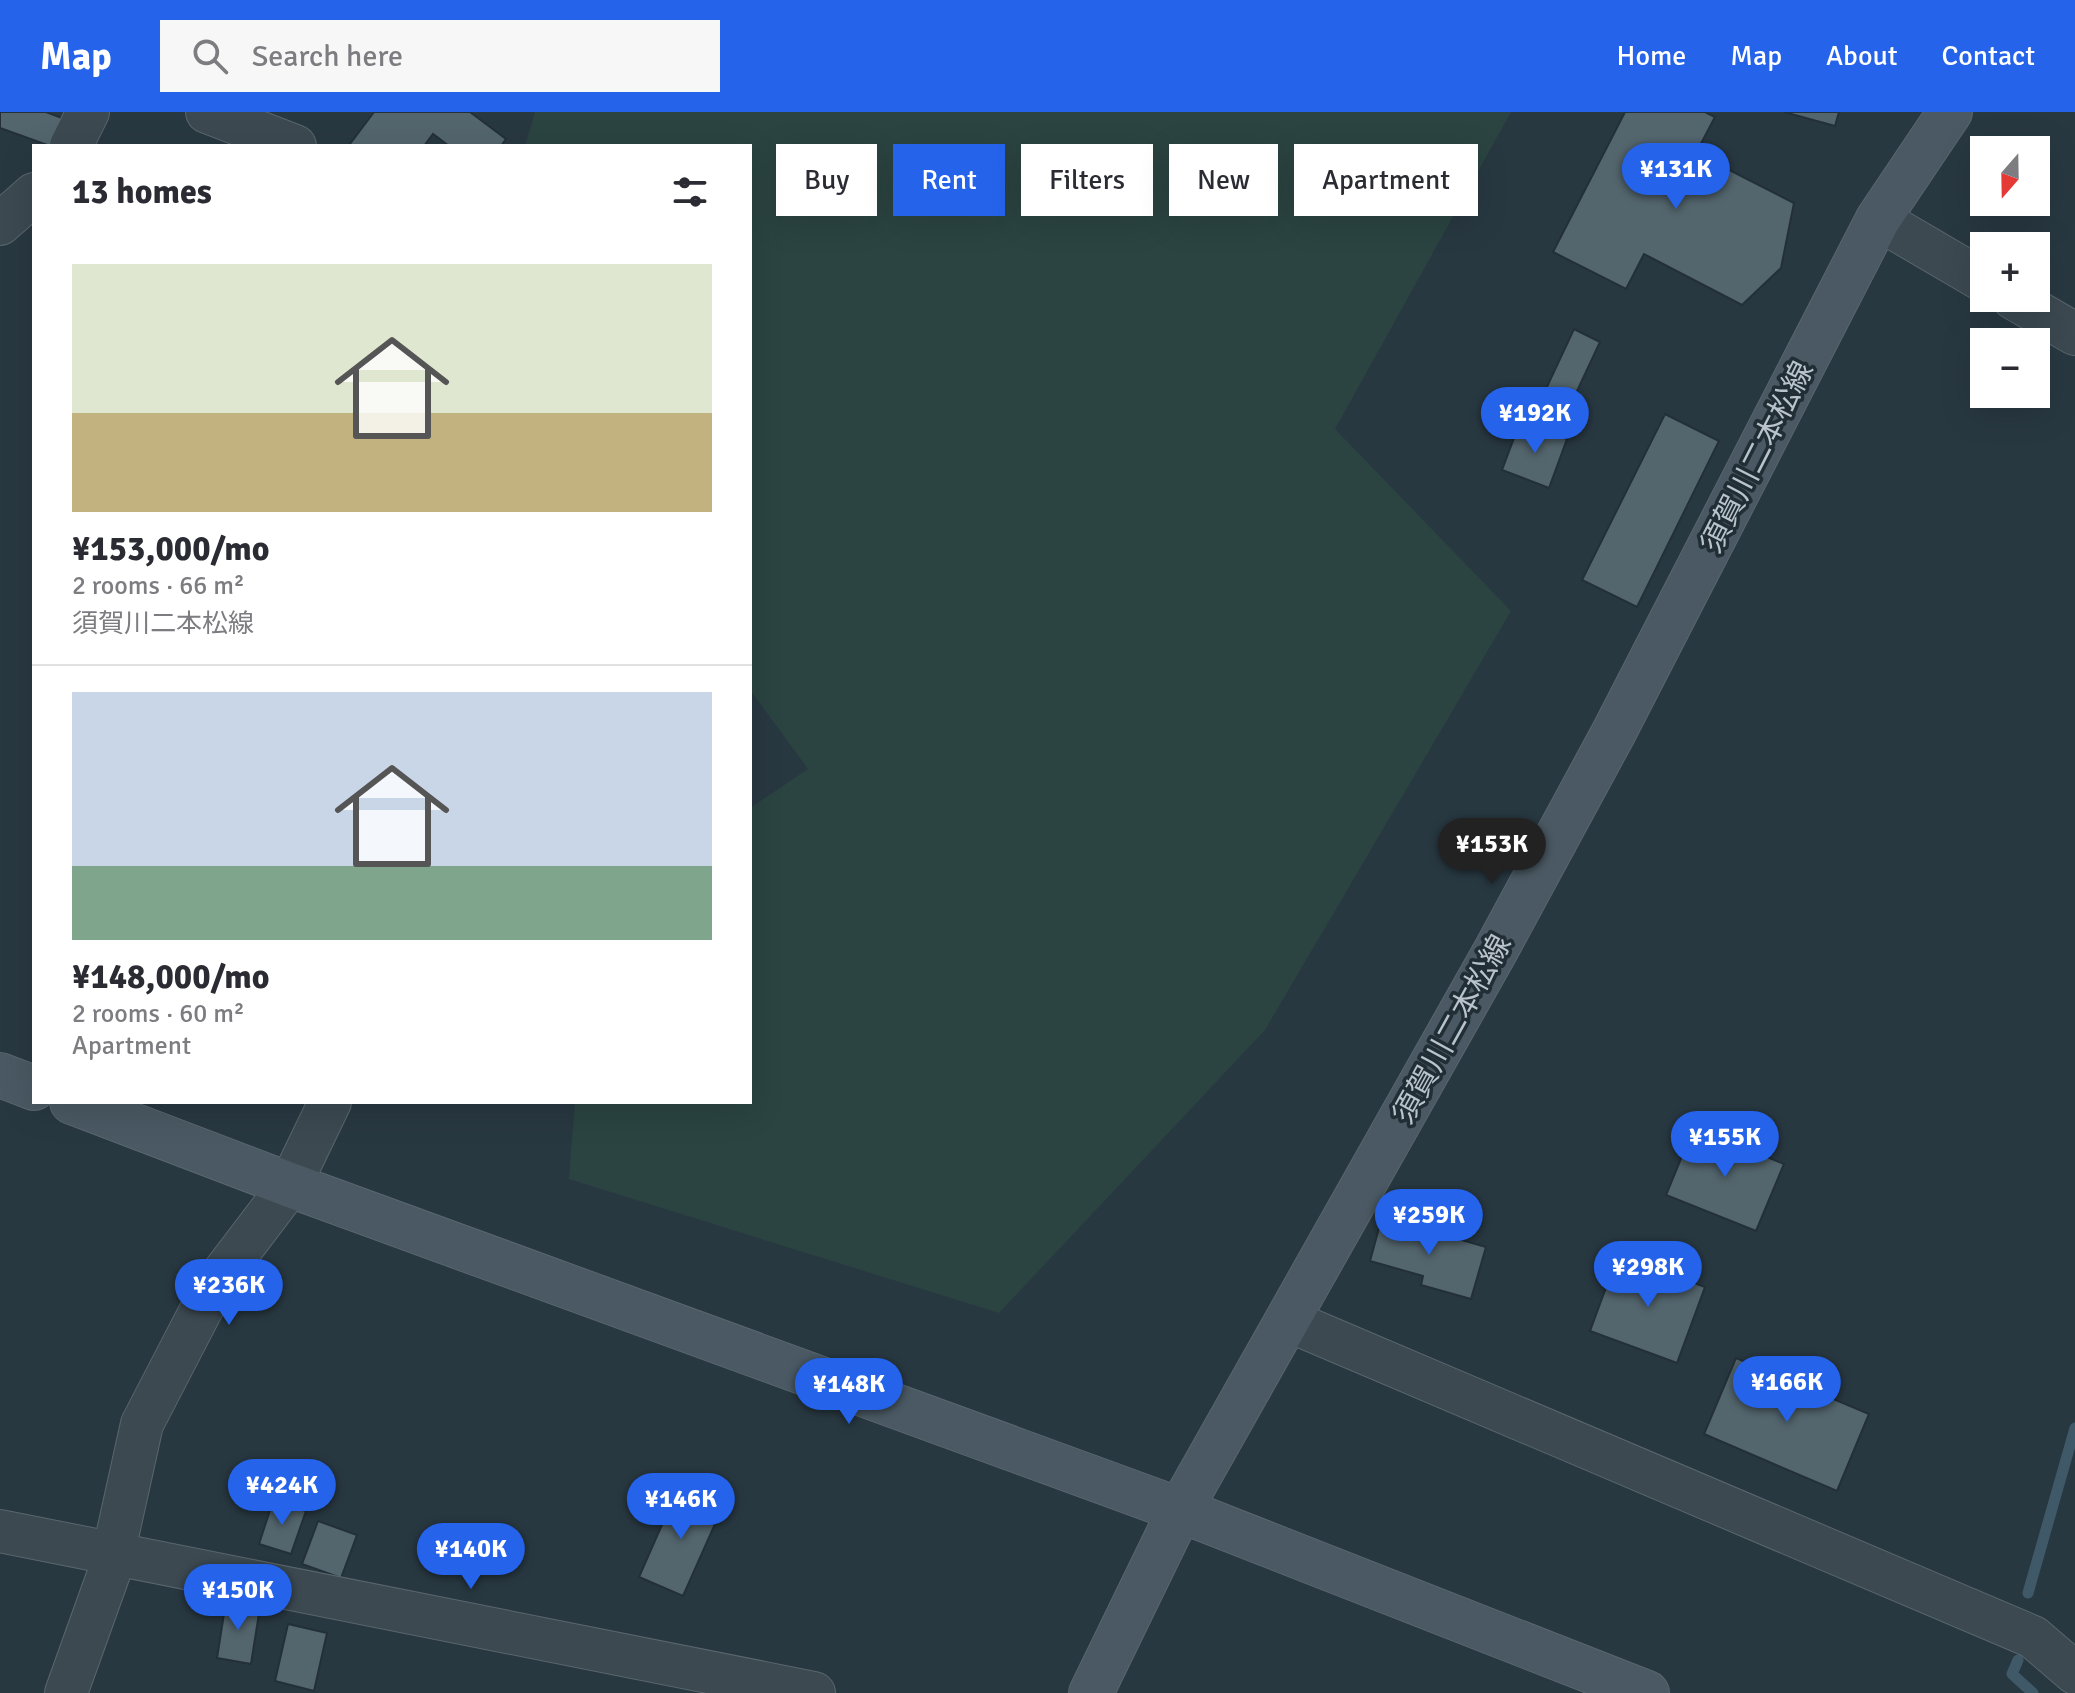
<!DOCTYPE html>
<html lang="en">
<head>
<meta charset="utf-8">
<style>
	body { margin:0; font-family:Signika,"Noto Sans JP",sans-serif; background:#f7f7f7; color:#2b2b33; height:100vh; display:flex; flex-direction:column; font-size:30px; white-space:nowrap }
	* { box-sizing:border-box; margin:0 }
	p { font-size:26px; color:#7c7c81 }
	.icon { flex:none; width:44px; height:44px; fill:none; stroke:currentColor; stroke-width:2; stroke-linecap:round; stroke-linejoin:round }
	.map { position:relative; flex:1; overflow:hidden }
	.panel { position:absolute; left:32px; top:32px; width:720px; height:960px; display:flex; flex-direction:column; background:#fff; border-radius:0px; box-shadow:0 8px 32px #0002 }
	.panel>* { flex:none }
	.guide { position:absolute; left:776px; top:32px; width:760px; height:72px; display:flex; gap:16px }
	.needle { width:52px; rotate:200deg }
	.tools { position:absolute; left:1970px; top:24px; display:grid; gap:16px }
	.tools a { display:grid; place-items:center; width:80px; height:80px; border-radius:0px; background:#fff; box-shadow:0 8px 32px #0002; font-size:40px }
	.price { position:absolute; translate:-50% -68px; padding:0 18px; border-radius:28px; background:#2563eb; color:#fff; font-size:26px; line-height:52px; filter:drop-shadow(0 2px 4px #0008) }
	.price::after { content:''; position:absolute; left:50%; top:48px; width:24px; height:18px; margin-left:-12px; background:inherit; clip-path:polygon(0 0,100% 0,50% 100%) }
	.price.current { background:#222; color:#fff }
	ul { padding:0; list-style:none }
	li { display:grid; align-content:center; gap:16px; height:424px; padding:0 40px }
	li+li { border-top:2px solid #e1e1e2 }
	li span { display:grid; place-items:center; height:248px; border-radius:0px; color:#555 }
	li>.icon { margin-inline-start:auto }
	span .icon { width:144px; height:144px; fill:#fffc; stroke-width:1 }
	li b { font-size:34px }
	h2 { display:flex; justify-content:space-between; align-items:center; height:96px; padding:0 40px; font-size:34px }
	.tag { padding:0 28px; border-radius:0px; background:#fff; box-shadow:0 8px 32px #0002; font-size:28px; line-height:72px }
	.tag.current { background:#2563eb; color:#fff }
	header { display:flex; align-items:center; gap:48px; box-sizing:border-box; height:112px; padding:0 40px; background:#2563eb; color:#fff }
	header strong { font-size:38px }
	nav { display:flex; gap:44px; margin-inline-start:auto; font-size:28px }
	.search { width:560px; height:72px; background:#f7f7f7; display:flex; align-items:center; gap:20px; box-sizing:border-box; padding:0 28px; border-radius:0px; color:#7c7c81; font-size:30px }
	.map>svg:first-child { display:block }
	.green { fill:#2b4441 }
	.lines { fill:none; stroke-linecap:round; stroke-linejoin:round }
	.stream { stroke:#3f5969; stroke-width:11 }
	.building { fill:#53656d; stroke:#233038; stroke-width:2 }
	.street-casing { stroke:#5a666e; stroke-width:44 }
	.secondary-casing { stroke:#5a666e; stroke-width:46 }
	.street { stroke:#3c4951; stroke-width:42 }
	.secondary { stroke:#4a5963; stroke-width:44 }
	.labels { text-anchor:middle; stroke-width:7; stroke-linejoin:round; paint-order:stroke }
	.street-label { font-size:30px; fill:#b9c3cb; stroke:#212e36 }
</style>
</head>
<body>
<header>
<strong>Map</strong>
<div class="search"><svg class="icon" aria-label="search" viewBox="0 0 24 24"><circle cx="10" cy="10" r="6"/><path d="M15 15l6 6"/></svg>Search here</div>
<nav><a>Home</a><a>Map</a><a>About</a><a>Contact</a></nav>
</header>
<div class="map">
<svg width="2075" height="1581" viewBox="0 0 2075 1581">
	<rect width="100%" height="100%" fill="#283841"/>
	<path class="green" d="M535,0H1511L1335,317L1511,499L1265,918L999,1201L569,1067L575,990H750V696L808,657L750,578V34H525Z"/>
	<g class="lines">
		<g class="stream">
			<path d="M2028,1481L2075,1316"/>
			<path d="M2018,1548L2012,1562L2033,1581"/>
		</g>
	</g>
	<g class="building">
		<path d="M0,0H46L62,6L50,34L0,16Z"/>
		<path d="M374,0H470L506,27L501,34H449L433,22L424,34H352L350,32Z"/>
		<path d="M1625,0H1705L1715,5L1696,41L1794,91L1781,156L1742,193L1644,142L1626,177L1553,140Z"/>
		<path d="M1784,0H1839L1835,14Z"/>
		<path d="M1574,217L1600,230L1563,309L1537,296Z"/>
		<path d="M1665,302L1719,329L1637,495L1582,468Z"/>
		<path d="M1520,310L1567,327L1549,376L1502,358Z"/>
		<path d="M1694,1015L1784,1052L1756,1119L1666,1083Z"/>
		<path d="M1382,1105L1486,1135L1471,1187L1421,1173L1423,1164L1370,1149Z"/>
		<path d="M1618,1143L1705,1175L1677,1251L1590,1219Z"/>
		<path d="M1736,1246L1869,1302L1837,1379L1704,1322Z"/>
		<path d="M679,1374L723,1394L683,1484L639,1465Z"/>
		<path d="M273,1389L306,1399L291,1442L259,1432Z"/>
		<path d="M318,1409L357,1423L341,1466L302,1452Z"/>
		<path d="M226,1489L260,1495L251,1552L217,1546Z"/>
		<path d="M288,1512L327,1521L314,1579L275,1569Z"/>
	</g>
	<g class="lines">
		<g class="street-casing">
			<g id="street">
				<path d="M207,0L295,34"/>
				<path d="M71,34L88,0"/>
				<path d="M1878,107L1984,169"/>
				<path d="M0,112L34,82"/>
				<path d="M2013,186L2075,222"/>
				<path d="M1287,1208L2033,1525L2075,1561"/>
				<path d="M0,1419L814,1581"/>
				<path d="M66,1581L109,1461L142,1312L214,1173L290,1073L330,990"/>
			</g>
		</g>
		<g class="secondary-casing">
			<g id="secondary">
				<path d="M0,963L34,976"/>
				<path d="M72,990L290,1073L1180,1398L1647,1581"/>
				<path d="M1091,1581L1180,1398L1496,838L1614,620L1878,107L1950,0"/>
			</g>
		</g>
		<use href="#street" class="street"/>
		<use href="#secondary" class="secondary"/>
	</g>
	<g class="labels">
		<g class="street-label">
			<text transform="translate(1757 345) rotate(-63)" y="10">須賀川二本松線</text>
			<text transform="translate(1452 917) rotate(-61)" y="10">須賀川二本松線</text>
		</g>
	</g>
</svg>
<div class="tools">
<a><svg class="needle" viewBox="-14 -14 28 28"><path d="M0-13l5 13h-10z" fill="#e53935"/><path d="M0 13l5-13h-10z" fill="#7c7c81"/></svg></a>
<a>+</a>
<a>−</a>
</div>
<b class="price" style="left:1676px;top:99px">¥131K</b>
<b class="price" style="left:1535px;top:343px">¥192K</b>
<b class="price current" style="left:1492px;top:774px">¥153K</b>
<b class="price" style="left:1725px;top:1067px">¥155K</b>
<b class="price" style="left:1429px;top:1145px">¥259K</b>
<b class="price" style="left:1648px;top:1197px">¥298K</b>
<b class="price" style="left:229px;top:1215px">¥236K</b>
<b class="price" style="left:1787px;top:1312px">¥166K</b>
<b class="price" style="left:849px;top:1314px">¥148K</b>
<b class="price" style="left:282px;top:1415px">¥424K</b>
<b class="price" style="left:681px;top:1429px">¥146K</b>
<b class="price" style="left:471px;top:1479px">¥140K</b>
<b class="price" style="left:238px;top:1520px">¥150K</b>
<div class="guide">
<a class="tag">Buy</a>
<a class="tag current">Rent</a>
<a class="tag">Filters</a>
<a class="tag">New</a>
<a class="tag">Apartment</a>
</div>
<section class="panel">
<h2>13 homes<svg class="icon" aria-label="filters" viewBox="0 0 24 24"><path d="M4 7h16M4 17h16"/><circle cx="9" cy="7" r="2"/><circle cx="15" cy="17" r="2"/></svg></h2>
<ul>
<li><span style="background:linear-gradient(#dfe7d0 60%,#c2b280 0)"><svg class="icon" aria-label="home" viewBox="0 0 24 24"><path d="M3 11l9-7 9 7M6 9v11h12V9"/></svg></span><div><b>¥153,000/mo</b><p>2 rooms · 66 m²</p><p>須賀川二本松線</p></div></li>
<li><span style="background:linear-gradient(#c9d6e8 70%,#7fa58c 0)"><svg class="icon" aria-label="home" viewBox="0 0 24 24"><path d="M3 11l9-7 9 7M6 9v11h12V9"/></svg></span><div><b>¥148,000/mo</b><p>2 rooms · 60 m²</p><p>Apartment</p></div></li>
</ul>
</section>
</div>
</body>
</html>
